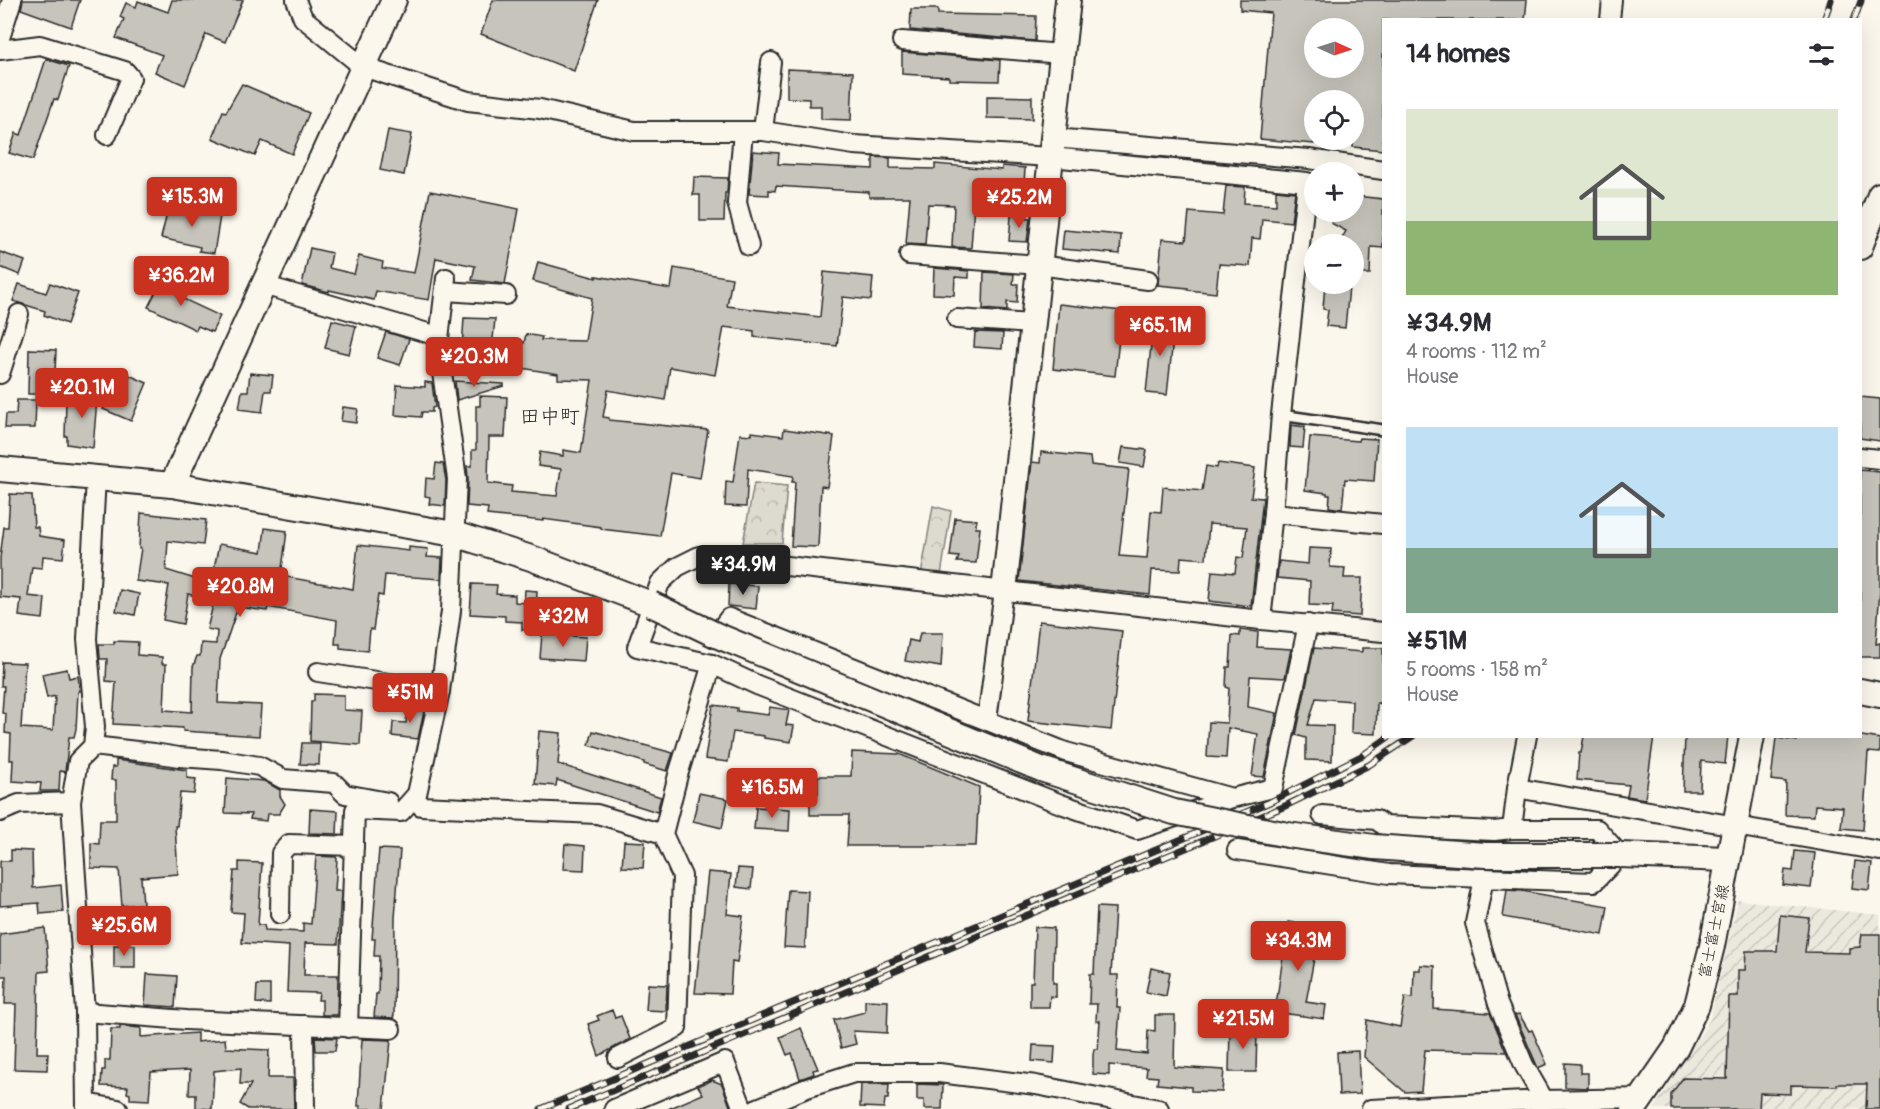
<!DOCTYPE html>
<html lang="en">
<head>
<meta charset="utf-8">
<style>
	body { margin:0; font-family:Pangolin,"Klee One",sans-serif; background:#f2f2f3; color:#2b2b33; height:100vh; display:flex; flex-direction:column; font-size:22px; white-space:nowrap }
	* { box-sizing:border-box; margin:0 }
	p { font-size:20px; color:#7c7c81 }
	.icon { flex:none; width:33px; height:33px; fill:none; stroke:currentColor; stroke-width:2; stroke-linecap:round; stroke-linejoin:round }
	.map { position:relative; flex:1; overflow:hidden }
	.sheet { position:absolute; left:1382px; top:18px; width:480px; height:720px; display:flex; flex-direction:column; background:#fff; border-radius:0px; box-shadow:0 6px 24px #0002 }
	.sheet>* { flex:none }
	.needle { width:39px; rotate:93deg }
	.controls { position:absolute; left:1304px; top:18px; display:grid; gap:12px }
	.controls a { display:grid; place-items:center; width:60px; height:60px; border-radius:50%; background:#fff; box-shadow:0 6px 24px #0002; font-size:30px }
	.price { position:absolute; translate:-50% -51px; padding:0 14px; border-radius:6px; background:#c8321e; color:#fff; font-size:20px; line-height:39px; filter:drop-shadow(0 2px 3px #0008) }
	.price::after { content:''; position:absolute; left:50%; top:36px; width:18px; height:14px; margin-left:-9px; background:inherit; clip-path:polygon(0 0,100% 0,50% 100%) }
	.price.current { background:#222; color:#fff }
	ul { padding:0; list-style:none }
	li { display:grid; align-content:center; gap:12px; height:318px; padding:0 24px }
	li span { display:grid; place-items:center; height:186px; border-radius:0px; color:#555 }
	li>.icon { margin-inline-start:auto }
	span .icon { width:108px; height:108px; fill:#fffc; stroke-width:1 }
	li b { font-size:26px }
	h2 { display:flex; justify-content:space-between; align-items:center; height:72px; padding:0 24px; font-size:26px }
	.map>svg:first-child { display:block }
	.industrial { fill:url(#industrial-furrows) }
	.forest { fill:url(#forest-crowns); stroke:#84827e; stroke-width:1.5 }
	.building { fill:#c7c4bc; stroke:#2b2b2b; stroke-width:1.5; fill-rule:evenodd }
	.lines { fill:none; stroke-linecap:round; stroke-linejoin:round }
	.lane-casing { stroke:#2b2b2b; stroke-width:14 }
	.street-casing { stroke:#2b2b2b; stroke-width:22 }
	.secondary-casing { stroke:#2b2b2b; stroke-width:28 }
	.lane { stroke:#fbf7ec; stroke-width:9 }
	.street { stroke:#fbf7ec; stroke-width:18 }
	.secondary { stroke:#fbf7ec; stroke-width:24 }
	.rail-casing { stroke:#2b2b2b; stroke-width:7 }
	.rail { stroke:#fbf7ec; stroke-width:4.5; stroke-dasharray:14; stroke-linecap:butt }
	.secondary-bridge-casing { stroke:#2b2b2b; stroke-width:28; stroke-linecap:butt }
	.secondary-bridge { stroke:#fbf7ec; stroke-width:24 }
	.labels { text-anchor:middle; stroke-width:6; stroke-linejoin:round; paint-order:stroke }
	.street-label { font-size:16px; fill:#2b2b2b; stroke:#fbf7ec }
	.quarter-label { font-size:20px; fill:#2b2b2b; stroke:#fbf7ec }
</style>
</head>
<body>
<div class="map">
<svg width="1880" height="1109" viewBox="0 0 1880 1109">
	<defs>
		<pattern id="industrial-furrows" width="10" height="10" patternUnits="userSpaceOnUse" patternTransform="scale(1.5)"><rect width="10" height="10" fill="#ebe8de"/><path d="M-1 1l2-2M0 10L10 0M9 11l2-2" fill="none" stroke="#cac7bf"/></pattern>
		<pattern id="forest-crowns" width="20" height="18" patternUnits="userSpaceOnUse" patternTransform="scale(1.5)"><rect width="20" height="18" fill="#dddad0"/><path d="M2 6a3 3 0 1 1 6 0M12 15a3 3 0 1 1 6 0" fill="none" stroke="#bebbb3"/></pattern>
	</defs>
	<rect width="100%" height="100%" fill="#fbf7ec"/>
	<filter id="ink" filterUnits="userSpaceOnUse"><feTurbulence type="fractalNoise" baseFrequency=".0167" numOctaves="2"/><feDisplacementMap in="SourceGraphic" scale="12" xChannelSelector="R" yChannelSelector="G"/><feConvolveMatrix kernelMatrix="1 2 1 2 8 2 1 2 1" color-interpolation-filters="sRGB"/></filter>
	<g filter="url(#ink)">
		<path class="industrial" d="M1738,900L1880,915V1109H1654L1710,1019Z"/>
		<g class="forest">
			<path d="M754,483L787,486L782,543H743Z"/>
			<path d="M933,506L951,511L941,575H921Z"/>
		</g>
		<g class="building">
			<path d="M23,0H80L71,27L21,9Z"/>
			<path d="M172,0H243L225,42L206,34L185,85L155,72L162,55L116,38L124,19L120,17L126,3L136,7L138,1L168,12Z"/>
			<path d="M493,0H598L574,71L481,34Z"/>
			<path d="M1240,0H1527L1525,20H1383V150L1353,147V100H1314V144L1260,139L1271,13L1240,10ZM1314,28H1353V68H1314Z"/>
			<path d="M911,9H938V14L1036,16L1035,41L910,30Z"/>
			<path d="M902,52L1000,60L999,81L949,80V77L902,74Z"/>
			<path d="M46,59L69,66L58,100L54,99L33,160L9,153L16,133L21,135Z"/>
			<path d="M787,69L853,72L851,120L821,119V106H809V99L787,98Z"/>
			<path d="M242,84L309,113L292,154L262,141L255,156L212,138L223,111L226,112Z"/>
			<path d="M987,96L1032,97V119L987,118Z"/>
			<path d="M388,130L412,134L404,175L380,170Z"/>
			<path d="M753,151L779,153L778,164L873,169V157L890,158V168L935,169V164L1002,170V166L1025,168L1024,184H1020L1018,207L974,205L971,248L952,247L954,205L928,204L925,245L906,244L910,197H869V192L776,186L775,191L769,190V195L749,194Z"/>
			<path d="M694,177L728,178L727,193H725L724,221H700V195H693Z"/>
			<path d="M1226,186L1245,187L1244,203L1276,205V190L1295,192L1291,222L1262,219L1260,239L1252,238L1250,266L1219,264L1216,293L1188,290V288L1158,285L1162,239L1186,241L1189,212L1223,215Z"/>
			<path d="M430,191L519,209L505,284L472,280L475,266L436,258L429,300L376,291L374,300L329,290V292L302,285L310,248L332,253L329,268L354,274L359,256L383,262L382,268L414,273Z"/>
			<path d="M1356,196L1383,199V248L1371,247L1370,274H1353V244L1342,238L1346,231L1331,223L1337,212H1353V202Z"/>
			<path d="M169,205L190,211L220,216L214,253L199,251L200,247L161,238Z"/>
			<path d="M1011,216L1030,218L1027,242L1009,241Z"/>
			<path d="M1064,230L1121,235L1120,254L1062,249Z"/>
			<path d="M0,252L25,261L20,275L0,267Z"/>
			<path d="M538,262L596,278V276L671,289L674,268L732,278L727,306L820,317L824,272L873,277L871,300L843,297L837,346L754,337V331L724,327L715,375L670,367L665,400L608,390L603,417L609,418V420L708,430L700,478L671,473L660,536L601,529V527L543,519V521L487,515L488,508L467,506L468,479L467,466H472V450H476V406H480V396L507,397L505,437H489L488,483L512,486L511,492L557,496L561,469L538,466L540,452L563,456V450L581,453L592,380L558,379V374L515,367L519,340L524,343L526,334L542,337L541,340L585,341L592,298L533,281Z"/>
			<path d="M934,268L969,271V278L955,277L954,295L933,294Z"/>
			<path d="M984,272L1014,274L1013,284H1018L1017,303L1007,302V311L983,309Z"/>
			<path d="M164,276L184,286L179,297L220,316L212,332L198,326L196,330L148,307Z"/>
			<path d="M50,283L78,293L67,324L44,315L45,311L13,301L19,284L46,293Z"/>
			<path d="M1325,284L1349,287L1345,328L1326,326L1328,310L1323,309Z"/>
			<path d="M1059,304L1122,311L1115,376L1053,369Z"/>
			<path d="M464,318L495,319L492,349L462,348Z"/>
			<path d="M1154,318L1175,321L1167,395L1146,393Z"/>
			<path d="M332,320L356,326L349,354L325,348Z"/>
			<path d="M386,332L409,339L400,365L377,358Z"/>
			<path d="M975,332L1003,333L1002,349L974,347Z"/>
			<path d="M29,349L56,350L54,394H28Z"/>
			<path d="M120,371L147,383L131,421L103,409Z"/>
			<path d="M250,373L273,375L271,391H265L262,412L239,409L242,391H248Z"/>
			<path d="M99,374L93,448L67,444V436H65L66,401L83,402Z"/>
			<path d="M455,381L504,384V386L457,400Z"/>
			<path d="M425,382L432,383L435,407L432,408V412H422L421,417L395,415L397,385L425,387Z"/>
			<path d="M1860,397L1880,399V441L1860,438Z"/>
			<path d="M17,400H36L35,428H5L6,414H16Z"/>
			<path d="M343,407L358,409L356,423L341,421Z"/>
			<path d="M1291,425L1305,427L1303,448L1290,447Z"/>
			<path d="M784,429L834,436L827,487L821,486L818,547L791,546L795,482H792L793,476L748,469L746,507L725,506L726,481L733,482L740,434L752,435V432L783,436Z"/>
			<path d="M1310,437L1358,441L1359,438L1377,439L1374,481L1345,479L1342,509L1329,507L1330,495H1327V493L1305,490Z"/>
			<path d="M1123,447L1147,450L1144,467L1120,463Z"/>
			<path d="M1041,452L1090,457L1091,465L1129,469L1119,556L1147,558L1151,511L1161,512L1163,487L1202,491L1206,466L1217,468L1218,463L1255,468L1251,497L1263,498L1251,606L1209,601L1212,571L1235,573L1237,557L1243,558L1247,527L1209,524L1206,559L1181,557L1180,571L1152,570L1150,595L1019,581L1032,462L1040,463Z"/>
			<path d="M436,463L443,464L446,480L445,506L429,504L430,497L425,496L426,478L434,479Z"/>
			<path d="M1860,470L1880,472V589L1876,644L1880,643V657H1860Z"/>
			<path d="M10,494L32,495L34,527H38L39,536L65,540L63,558L43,556L42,568L32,567L28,596L45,598L43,619L19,616L21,599L0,597V558L4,527H8Z"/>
			<path d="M141,513L206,520L203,545L168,541L166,570L211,584L219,544L262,552L265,528L287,531L281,576L353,589L358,545L409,551V547L428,549L427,557L442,558L441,579L385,575L383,596L378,595L373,630L370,629L368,651L340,648V644H335L337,620L268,607L267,611L238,607L220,659L218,703L261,705L259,736L183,731V728L113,724L116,682L106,681L107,659H100L99,644H114V641L138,642L137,655L162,657V664H166L164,710L192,712L193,667L197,656H200L201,643L216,644L217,631L207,629L214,601L188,594L183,624L163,620L169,585L136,581L141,548H139Z"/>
			<path d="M955,518L977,520L975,528H980L976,563L957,562L959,557L950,556Z"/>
			<path d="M1309,548L1331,549L1330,567L1345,568L1344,578H1362L1360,616L1332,614L1333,606L1309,605L1310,581L1277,578L1279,561L1308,564Z"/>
			<path d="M472,584L497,585L496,594L515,595V602L524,603L525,590L537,591L535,630H522V622L505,621V616L470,614Z"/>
			<path d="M729,584L758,586L756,609L728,606Z"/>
			<path d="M120,590L139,594L135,615L116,611Z"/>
			<path d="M1039,621L1122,631L1111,730L1028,721Z"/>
			<path d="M1240,630L1258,632L1257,647L1291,649L1285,678L1250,676L1248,707L1277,713L1264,777L1252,776L1258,734L1228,728L1226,758L1207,757L1209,722L1227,723L1229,688L1226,687L1227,667H1230L1232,635L1240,636Z"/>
			<path d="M920,633H943L941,667L905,661L909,640L918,642Z"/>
			<path d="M542,634L586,637L584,661L540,658Z"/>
			<path d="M1314,648L1362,652V648H1383V704L1377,703L1376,734L1351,733L1352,701L1316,698L1308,725L1333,726L1332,761L1306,760V738L1296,735Z"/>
			<path d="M2,662L25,663L21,728L53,730L55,696L47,698L42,674L67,669L69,678L78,676L80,691L78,692L76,729L74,737H69L65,772L60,771L59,791H40L41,783L12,781L13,760H10L11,734L5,733L6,714L2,713L4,686H1Z"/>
			<path d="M314,694L344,695V710L362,711L360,745L310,741L311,701H314Z"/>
			<path d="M408,705L425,707L418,739L392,736L393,722L406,723Z"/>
			<path d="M713,705L737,708V711L768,715L770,707L789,710L786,725L794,726L791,742L764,738V736L733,732L728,762L705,759Z"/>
			<path d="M539,731L561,733L558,764L661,797L657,812L557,780L556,786L535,784Z"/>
			<path d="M593,731L673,753L667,771L644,764V762L589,745Z"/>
			<path d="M1584,736H1654L1645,799L1627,796L1629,785L1577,780L1579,753H1581Z"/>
			<path d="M1685,736H1728L1725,764L1701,761L1700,791H1683Z"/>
			<path d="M1797,736H1862L1880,739V753L1868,752L1863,830L1841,828L1843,807L1815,805L1814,816L1785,815L1786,782L1771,780L1776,738L1797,741Z"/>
			<path d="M302,743H320L319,765L300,764Z"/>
			<path d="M852,752L899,754L979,787L976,846H847L849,815H810V793H818V776H851Z"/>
			<path d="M116,760L187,770V778L196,779L194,794L180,793L177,826H175L178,874L141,877L143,904L122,906L119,869L91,868V843L99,844L100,820H116V780H111L112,767H116Z"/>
			<path d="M227,778L264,781L280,790V796L285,804L279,814H267L266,821L250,819L251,814L225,813Z"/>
			<path d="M699,793L728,799L722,828L693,821Z"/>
			<path d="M756,807L790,809L789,831L754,829Z"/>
			<path d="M310,809L338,811L337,834L309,833Z"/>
			<path d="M624,841L645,842L643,868L622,867Z"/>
			<path d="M565,844L585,846L584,870L563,869Z"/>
			<path d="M379,849L400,850L395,918L394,1015L393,1018L374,1017L376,994H378L379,956H374L375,939H372Z"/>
			<path d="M11,850L32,851L33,888L61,885L63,912L40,914L39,903L0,906V861H11Z"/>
			<path d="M1795,851L1815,853L1811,888L1783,885L1785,870L1793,871Z"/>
			<path d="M316,856L336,857L337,859L335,891H341L338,944L305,943L304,975H338L337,1015H322V1000H318L319,993L287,992L289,946L242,943L244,913L231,912L234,871H239V862L262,863L258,925H264L265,930L303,932V923L311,924Z"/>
			<path d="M1855,861L1872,863L1869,890L1852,888Z"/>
			<path d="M738,868L753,869L751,889L736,887Z"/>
			<path d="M708,872L731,874L727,914L743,916L737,963L732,962L730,994L695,993Z"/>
			<path d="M788,890L808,891L805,948L784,947Z"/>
			<path d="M1507,890L1522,891L1608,906L1603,935L1503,917Z"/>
			<path d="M1097,907L1115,908L1111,975H1118L1117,1008H1120L1117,1051L1147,1054L1148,1030L1155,1031V1015H1175L1174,1067L1224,1070L1222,1092L1191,1091V1087L1157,1084L1158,1077L1146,1076L1147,1068L1109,1065V1075L1093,1074V1055L1094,1049H1098L1100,1021H1096L1097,1004H1089L1090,974H1094Z"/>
			<path d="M1780,915L1809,918L1805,952L1849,953V948L1860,947L1862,934H1880V1109H1866L1867,1084H1837V1086L1791,1085V1094L1760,1093L1759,1109H1671V1094L1683,1078L1727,1079L1729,996H1738V970H1745L1746,951H1777Z"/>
			<path d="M1288,922L1320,926L1306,1002L1326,1005L1324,1019L1275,1012Z"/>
			<path d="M1035,927L1054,928L1053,983H1056V997L1050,996L1049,1007H1030V982H1033Z"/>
			<path d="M45,928L49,971L39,972L37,1053H48L47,1070L14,1069L16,1004H5L6,976H0V934Z"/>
			<rect x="114" y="945" width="21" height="23"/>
			<path d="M1420,965L1435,966L1434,1009L1490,1013L1506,1052L1425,1050L1421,1091L1405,1092L1364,1057L1367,1020L1400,1027L1405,997L1413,998L1414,970H1420Z"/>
			<path d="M1151,968L1170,972L1166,996L1146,992Z"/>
			<path d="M147,974L177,976L175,1007L145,1005Z"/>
			<path d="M648,984L667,985L666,1011L646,1010Z"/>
			<path d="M257,985H270V1004L256,1003Z"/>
			<path d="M865,1000L888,1001L887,1033L853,1031L856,1044L841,1048L834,1020L865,1012Z"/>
			<path d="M612,1010L615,1018L621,1016L630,1039L599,1056L588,1024L599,1020L597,1016Z"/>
			<path d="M1519,1014L1529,1031L1532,1030L1547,1064L1538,1068L1515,1015Z"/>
			<path d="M120,1026L141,1028V1037L197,1033V1042L225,1039L226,1048L269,1050L268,1078H293L294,1109H248L240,1104L251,1084H240L241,1068L214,1071L212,1109L196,1108V1095H189L190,1070L151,1072L149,1100L130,1099V1094L127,1093L128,1087L101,1086L102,1070H105V1060H110L111,1029H120Z"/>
			<path d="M801,1028L818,1069L813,1070L814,1074L800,1079L792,1053L787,1055L780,1037Z"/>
			<path d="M1230,1028L1257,1029L1256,1072H1229Z"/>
			<path d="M315,1037L337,1038L335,1051H316Z"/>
			<path d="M362,1039L391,1040L384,1109H360V1106H358Z"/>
			<path d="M1033,1045L1055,1046L1054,1063L1032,1061Z"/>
			<path d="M1358,1051L1360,1094L1339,1095L1337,1052Z"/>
			<path d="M1565,1063L1580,1064V1073H1588V1088L1565,1087Z"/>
			<path d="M712,1080L722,1084L731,1109H668L703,1094L698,1086Z"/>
			<path d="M861,1084H889L888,1099H885L884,1108L860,1107Z"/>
			<path d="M917,1084L943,1085L942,1109H924V1100H917Z"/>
		</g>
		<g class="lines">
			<g class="lane-casing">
				<path id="lane" d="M1281,415L1383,430"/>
			</g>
			<g class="street-casing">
				<g id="street">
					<path d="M296,0L303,18L363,67L468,101L540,109L634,131H763L854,145L1051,157L1307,182L1281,415L1273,513L1261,620"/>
					<path d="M1610,20L1612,0"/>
					<path d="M0,38L12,0"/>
					<path d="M902,41L1062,54"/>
					<path d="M0,50L40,45L125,71L131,78L107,135"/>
					<path d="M743,131L737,203L749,246"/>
					<path d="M763,131L771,62"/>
					<path d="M1053,138L1309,159L1383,170"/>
					<path d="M909,255L1039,265L1148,280"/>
					<path d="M263,285L431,334L439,339V351L457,479L451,611L440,691L417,794L401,812L355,810L348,1028"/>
					<path d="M445,291L506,295"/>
					<path d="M957,319L1033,324"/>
					<path d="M439,339L446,278"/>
					<path d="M0,374L19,314"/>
					<path d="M1860,457L1880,459"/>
					<path d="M1273,513L1383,524"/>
					<path d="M716,635L729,618L1066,752L1232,798L1273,788L1308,624"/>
					<path d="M318,672L440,691"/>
					<path d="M987,720L1004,591"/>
					<path d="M93,746L154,753L179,757L222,760L259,766L283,779L334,783L345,794L388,802"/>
					<path d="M1517,788L1880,851"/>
					<path d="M1232,798L1137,830L1061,804L757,685L712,664L637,647L660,583L677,567L699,556L1261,620L1383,632"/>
					<path d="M421,806L597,814L663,834"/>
					<path d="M0,812L19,804L71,802"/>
					<path d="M1322,815L1376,820L1385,826L1494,831L1512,829H1597L1620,855L1594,882L1484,878L1475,923L1498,1004L1524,1065L1544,1100"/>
					<path d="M1512,829L1517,788L1527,736"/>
					<path d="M1237,850L1389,874L1484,878"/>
					<path d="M280,914L281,853L289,844L354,846"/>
					<path d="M85,1012L186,1020L391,1029"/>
					<path d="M304,1025L305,1109"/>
					<path d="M618,1058L677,1028L682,876L663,834L678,775L712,664"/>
					<path d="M86,1103L118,1109"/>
					<path d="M86,1109L85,1012L71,802L78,761L93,746L95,727L87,639L96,478"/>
					<path d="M614,1109L725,1062L743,1109"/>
					<path d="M755,1109L807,1088L854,1073H939L1036,1085L1159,1109"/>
					<path d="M1371,1109L1544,1100L1642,1098"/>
				</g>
			</g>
			<g class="secondary-casing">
				<g id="secondary">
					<path d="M1860,247L1880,195"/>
					<path d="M0,469L172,485L454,534L531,558L651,604"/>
					<path d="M172,485L394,0"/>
					<path d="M1004,591L1068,0"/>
					<path d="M1860,691L1880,695"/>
					<path d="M1620,855L1727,859"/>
					<path d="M1634,1109L1676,1048L1697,1005L1712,946L1752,736"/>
				</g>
			</g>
			<use href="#lane" class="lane"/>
			<use href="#street" class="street"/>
			<use href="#secondary" class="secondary"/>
			<g class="rail-casing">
				<g id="rail">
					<path d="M1824,20L1831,0"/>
					<path d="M1854,20L1861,1"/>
					<path d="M541,1109L1270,802L1363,755L1390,736"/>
					<path d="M569,1109L1283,807L1369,765L1413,736"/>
				</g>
			</g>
			<use href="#rail" class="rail"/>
			<g class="secondary-bridge-casing">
				<path id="secondary-bridge" d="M651,604L716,635L1041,769L1174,812L1288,835L1374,847L1485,855H1620"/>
			</g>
			<use href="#secondary-bridge" class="secondary-bridge"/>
		</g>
	</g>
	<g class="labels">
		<g class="street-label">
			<text transform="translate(1713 931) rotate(-78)" y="6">富士富士宮線</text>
		</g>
		<g class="quarter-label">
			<text x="550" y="423">田中町</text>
		</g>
	</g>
</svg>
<div class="controls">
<a><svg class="needle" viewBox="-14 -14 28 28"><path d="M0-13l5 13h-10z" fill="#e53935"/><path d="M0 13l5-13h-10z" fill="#7c7c81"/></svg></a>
<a><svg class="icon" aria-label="locate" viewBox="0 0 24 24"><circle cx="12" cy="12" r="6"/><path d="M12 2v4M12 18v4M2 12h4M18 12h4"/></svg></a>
<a>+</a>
<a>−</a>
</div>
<b class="price" style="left:192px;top:228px">¥15.3M</b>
<b class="price" style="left:1019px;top:229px">¥25.2M</b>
<b class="price" style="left:181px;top:307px">¥36.2M</b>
<b class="price" style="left:1160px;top:357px">¥65.1M</b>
<b class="price" style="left:474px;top:388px">¥20.3M</b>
<b class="price" style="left:82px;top:419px">¥20.1M</b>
<b class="price current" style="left:743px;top:596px">¥34.9M</b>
<b class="price" style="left:240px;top:618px">¥20.8M</b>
<b class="price" style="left:563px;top:648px">¥32M</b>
<b class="price" style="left:410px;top:724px">¥51M</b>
<b class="price" style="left:772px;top:819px">¥16.5M</b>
<b class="price" style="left:124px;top:957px">¥25.6M</b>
<b class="price" style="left:1298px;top:972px">¥34.3M</b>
<b class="price" style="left:1243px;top:1050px">¥21.5M</b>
<section class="sheet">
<h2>14 homes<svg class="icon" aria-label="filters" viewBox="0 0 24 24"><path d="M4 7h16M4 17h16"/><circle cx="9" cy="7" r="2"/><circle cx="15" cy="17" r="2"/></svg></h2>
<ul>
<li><span style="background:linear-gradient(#dfe7d0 60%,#8fb573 0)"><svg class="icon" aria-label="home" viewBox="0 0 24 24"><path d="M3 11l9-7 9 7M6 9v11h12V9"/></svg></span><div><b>¥34.9M</b><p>4 rooms · 112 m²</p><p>House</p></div></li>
<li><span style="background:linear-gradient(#bfe0f5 65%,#7fa58c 0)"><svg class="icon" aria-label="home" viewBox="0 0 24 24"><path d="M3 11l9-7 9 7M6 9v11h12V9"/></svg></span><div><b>¥51M</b><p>5 rooms · 158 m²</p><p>House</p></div></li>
</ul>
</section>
</div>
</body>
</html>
